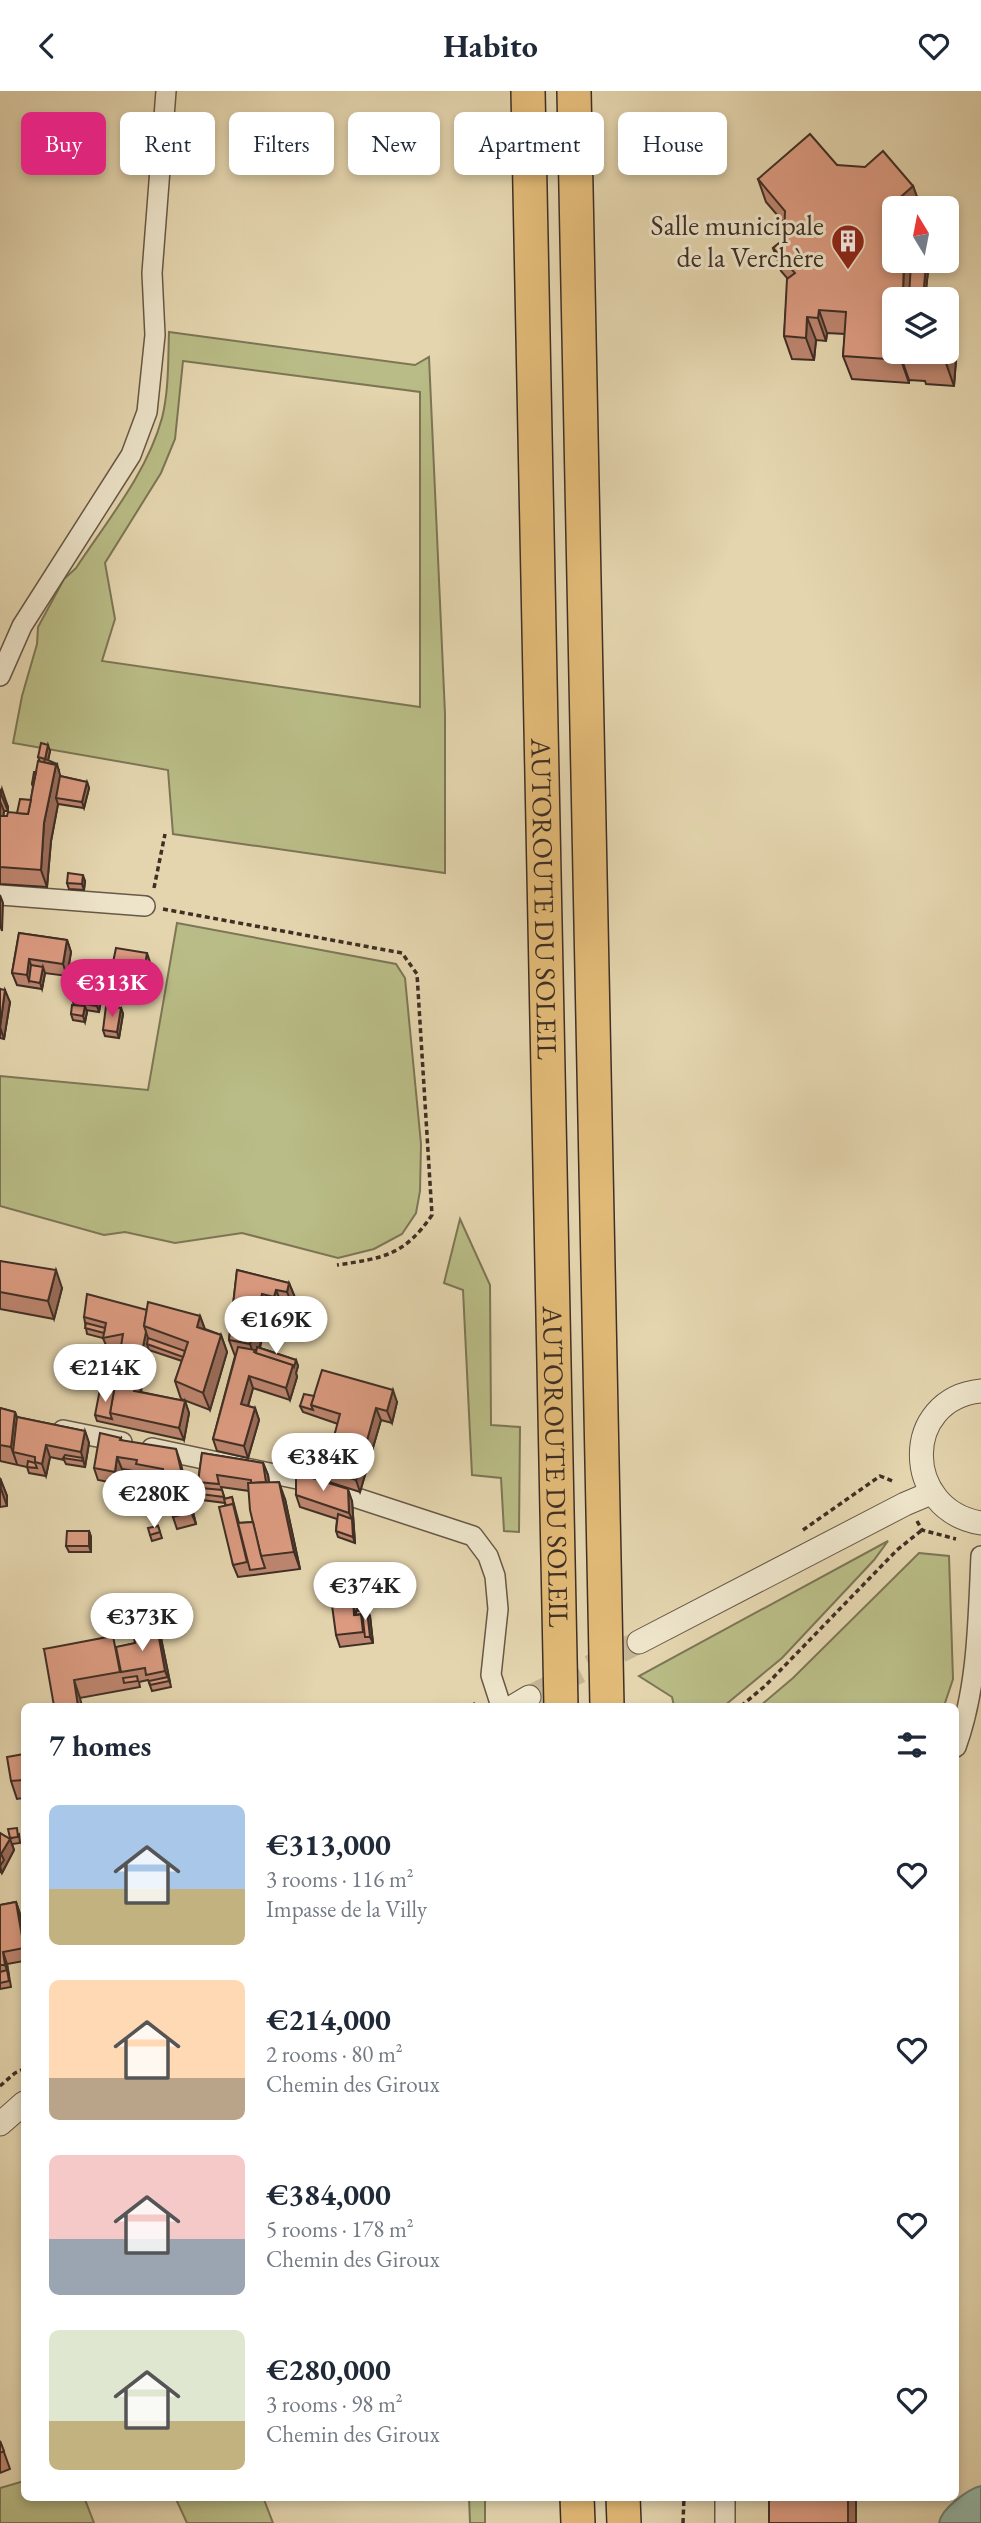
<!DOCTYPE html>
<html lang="en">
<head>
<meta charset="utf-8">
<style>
	body { margin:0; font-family:"EB Garamond",serif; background:#f2f2f3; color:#1f2937; height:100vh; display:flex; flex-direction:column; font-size:26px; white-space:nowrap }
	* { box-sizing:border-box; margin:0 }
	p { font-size:23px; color:#747a83 }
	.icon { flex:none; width:38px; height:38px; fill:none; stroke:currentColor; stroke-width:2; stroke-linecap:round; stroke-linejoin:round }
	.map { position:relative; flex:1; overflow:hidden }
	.sheet { position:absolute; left:21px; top:1612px; width:938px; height:798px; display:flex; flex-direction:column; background:#fff; border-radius:10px; box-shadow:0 4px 10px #0003 }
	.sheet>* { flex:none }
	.top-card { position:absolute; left:21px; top:21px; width:940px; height:63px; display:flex; gap:14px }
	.needle { width:46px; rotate:350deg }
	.tools { position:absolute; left:882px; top:105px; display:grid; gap:14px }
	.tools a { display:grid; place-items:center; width:77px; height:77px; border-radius:10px; background:#fff; box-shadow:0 4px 10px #0003; font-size:35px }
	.price { position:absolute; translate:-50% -60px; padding:0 16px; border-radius:24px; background:#fff; color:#222; font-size:23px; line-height:46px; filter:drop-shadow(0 2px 4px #0008) }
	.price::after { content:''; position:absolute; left:50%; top:42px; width:21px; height:16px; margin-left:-10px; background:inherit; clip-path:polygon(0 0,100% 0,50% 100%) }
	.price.current { background:#db2777; color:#fff }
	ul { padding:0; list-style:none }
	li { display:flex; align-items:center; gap:21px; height:175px; padding:0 28px }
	li span { display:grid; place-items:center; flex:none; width:196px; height:140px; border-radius:10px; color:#555 }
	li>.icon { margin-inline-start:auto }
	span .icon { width:84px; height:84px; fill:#fffc; stroke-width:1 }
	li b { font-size:30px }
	h2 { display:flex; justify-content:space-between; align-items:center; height:84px; padding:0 28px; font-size:30px }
	.tag { padding:0 24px; border-radius:10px; background:#fff; box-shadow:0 4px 10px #0003; font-size:24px; line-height:63px }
	.tag.current { background:#db2777; color:#fff }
	header { display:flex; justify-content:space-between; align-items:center; height:91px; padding:0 28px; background:#fff; font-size:32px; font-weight:700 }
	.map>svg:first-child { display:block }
	.green { fill:#b9bc86; stroke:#7c7656; stroke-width:2; fill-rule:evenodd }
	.water { fill:#95b9aa; stroke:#738275; stroke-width:2 }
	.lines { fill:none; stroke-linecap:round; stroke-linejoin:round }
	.tertiary-tunnel { stroke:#c3b493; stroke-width:23; stroke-dasharray:23 11; stroke-linecap:butt }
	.minor-casing { stroke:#685847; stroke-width:22 }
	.tertiary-casing { stroke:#685847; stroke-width:25 }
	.motorway-casing { stroke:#3f2f25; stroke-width:36 }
	.path { stroke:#3f2f25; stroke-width:3.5; stroke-dasharray:5 3.5; stroke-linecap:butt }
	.minor { stroke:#ede4ca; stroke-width:19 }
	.tertiary { stroke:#ede4ca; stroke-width:23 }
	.motorway { stroke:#e2ba77; stroke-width:33 }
	.wall { fill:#bd856f; stroke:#3f2f25; stroke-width:2; fill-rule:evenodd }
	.shaded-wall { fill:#9a6c5a; stroke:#3f2f25; stroke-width:2 }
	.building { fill:#dc9b81; stroke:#3f2f25; stroke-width:2 }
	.labels { text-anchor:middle; stroke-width:6; stroke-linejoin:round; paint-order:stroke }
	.poi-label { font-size:28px; fill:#3f2f25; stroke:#ede4ca; text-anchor:end }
	.street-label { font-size:28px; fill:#3f2f25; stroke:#ede4ca }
</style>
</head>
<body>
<header><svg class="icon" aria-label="back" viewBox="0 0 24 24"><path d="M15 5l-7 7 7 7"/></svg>Habito<svg class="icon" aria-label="heart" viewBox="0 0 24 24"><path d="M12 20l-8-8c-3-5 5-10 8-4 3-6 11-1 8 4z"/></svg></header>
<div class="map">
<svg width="981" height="2432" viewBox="0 0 981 2432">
	<rect width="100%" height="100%" fill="#e4d5ae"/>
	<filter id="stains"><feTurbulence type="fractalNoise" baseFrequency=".00286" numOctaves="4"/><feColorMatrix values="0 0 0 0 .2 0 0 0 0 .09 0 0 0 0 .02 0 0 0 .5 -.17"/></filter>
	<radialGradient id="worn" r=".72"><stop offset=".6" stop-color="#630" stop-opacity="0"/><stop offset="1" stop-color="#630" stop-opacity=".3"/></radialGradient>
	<g class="green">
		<path d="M169,241L415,274L429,266L445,623V782L173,743L168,679L13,652L22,605L37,553L38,536L64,488L76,477C107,430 147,382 162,327C169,299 168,269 169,241ZM183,270L420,301V616L102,570L115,528L105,472L161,382L175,348Z"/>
		<path d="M177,832L396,873L405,887L421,1053L420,1100L416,1122L402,1143L374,1158L338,1167L242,1142L175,1152L125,1141L104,1144L0,1115V985L148,999Z"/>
		<path d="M460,1128L490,1194L491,1334L520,1336L519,1441L504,1440L501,1387L472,1384L463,1199L444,1192Z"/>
		<path d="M888,1450L874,1469L782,1567L724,1615H674L672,1606L639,1585Z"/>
		<path d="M919,1462L949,1465L953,1588L944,1615H760L793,1587Z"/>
		<path d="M24,2390V2406H84L94,2432H0V2397Z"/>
		<path d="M175,2406H263L273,2432H187Z"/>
		<path d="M469,2406H485V2432H470Z"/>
	</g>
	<path class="water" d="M981,2395V2432H939C941,2418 968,2398 981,2395Z"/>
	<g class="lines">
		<path class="tertiary-tunnel" d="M529,1606L639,1551"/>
		<g class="minor-casing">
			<g id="minor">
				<path d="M0,585L22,535L131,364L147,321L155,244L152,182L166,0"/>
				<path d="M0,804L145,815"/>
				<path d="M63,1339L122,1351"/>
				<path d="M152,1357L302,1389L473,1445L488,1465L495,1485L498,1518L491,1584L501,1615"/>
				<path d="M956,1656C978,1596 978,1528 981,1465"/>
				<path d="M725,2432V2406"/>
			</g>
		</g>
		<g class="tertiary-casing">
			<g id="tertiary">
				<path d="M981,1300C901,1308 902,1419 981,1432"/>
				<path d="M639,1551L905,1413L931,1402"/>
				<path d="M514,1615L529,1606"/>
				<path d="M0,2033L24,2012"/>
			</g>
		</g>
		<g class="motorway-casing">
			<g id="motorway">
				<path id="s1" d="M528,0L561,1615"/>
				<path d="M574,0L607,1615"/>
				<path d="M577,2406L578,2432"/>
				<path d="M623,2406L624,2432"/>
			</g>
		</g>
		<g class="path">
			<path d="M154,797L165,743"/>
			<path d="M163,818L402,862L417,883L432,1124C404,1165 383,1167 337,1174"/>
			<path d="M917,1430L922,1439L956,1448"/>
			<path d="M803,1439L880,1385L895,1391"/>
			<path d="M471,1615L478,1611"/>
			<path d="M741,1615L765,1595L897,1459L922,1439"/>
			<path d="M0,1995L15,1982L24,1978"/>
			<path d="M683,2432L684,2406"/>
		</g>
		<use href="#minor" class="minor"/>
		<use href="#tertiary" class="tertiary"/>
		<use href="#motorway" class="motorway"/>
	</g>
	<g class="wall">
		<path d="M837,74L913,95L921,117H894V170H910L911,173L928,180L925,208H894V261L950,250H954L957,256L954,295L926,293L925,290L909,289V292L852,288L843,265L845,243L827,242L826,250L816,249L814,269L792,268L784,245L788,188L781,180L773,157L784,148L785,133L766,111L758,88Z"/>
		<path d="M50,660L48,669L59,679L58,681L60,685L87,691L89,697L84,717L58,713L51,750L47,796L0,793V698L8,716V720H4L3,725H7L17,722L31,709L33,696L32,693L40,671L38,666Z"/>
		<path d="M85,790L84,799L69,798L67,792Z"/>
		<path d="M19,842L67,849L71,861L67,885L45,882L42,898L17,894L12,882Z"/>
		<path d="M151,874L148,899L115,893L111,881Z"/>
		<path d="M0,898L10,911L4,948L0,947Z"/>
		<path d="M99,903L101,909L99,921L86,919L87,921L85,931L73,929L71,923L74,914L73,911Z"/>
		<path d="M121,917L123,923L119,947L105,945L103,939Z"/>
		<path d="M0,1170L62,1197L54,1228L0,1218Z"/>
		<path d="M237,1179L289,1192L296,1209L294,1218L283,1216L281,1223L268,1221L260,1257L296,1269L298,1275L296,1282L297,1286L290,1309L253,1297L248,1315L255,1317L259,1329L248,1367L217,1360L213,1348L235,1265L229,1249Z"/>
		<path d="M147,1219L200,1225L205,1238L221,1244L227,1261L210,1319L181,1308L175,1290L182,1270L149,1259L141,1301L185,1310L189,1322L184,1349L97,1330L95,1324L114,1300L120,1256L108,1259L103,1247L87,1243L84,1226Z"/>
		<path d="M314,1305L397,1311L392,1332L381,1329L360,1401L329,1391L325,1379L338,1333L303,1321L300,1315Z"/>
		<path d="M0,1317L15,1321L17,1326L85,1340L89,1352L85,1376L66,1373L64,1369L50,1366L46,1385L29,1382L27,1376L0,1370Z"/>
		<path d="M121,1347V1349L180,1370L196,1433L177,1438L173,1426L164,1389L140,1385L139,1381L122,1378L119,1393L98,1389L94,1377Z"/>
		<path d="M202,1362L263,1372L268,1384L269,1391L285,1408L300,1478L238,1486L233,1474L225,1412L202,1409L200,1403L201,1397L198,1391ZM221,1396L249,1400L253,1431L239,1432L232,1406L225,1408Z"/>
		<path d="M0,1387L7,1405V1415L0,1416Z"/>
		<path d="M296,1404L352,1410L355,1452L338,1446L336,1440L337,1428L300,1416Z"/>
		<path d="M158,1435L162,1447L152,1450L150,1444Z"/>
		<path d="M89,1440L91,1446V1461H69L66,1455Z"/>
		<path d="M356,1500L358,1520L367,1519L370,1525L373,1552L340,1556L336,1544Z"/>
		<path d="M161,1547L171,1596L152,1600L148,1589L139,1591L140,1596L80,1607L44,1558L118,1556Z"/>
		<path d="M24,1663V1707L17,1708L11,1690Z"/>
		<path d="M0,1742L10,1748L19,1743L20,1752L12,1753L14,1759L2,1782L0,1781Z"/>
		<path d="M16,1811L20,1823L24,1849V1870L7,1873L11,1896L0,1898V1814Z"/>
		<path d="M0,2350L10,2378L0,2382Z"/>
	</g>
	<g class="shaded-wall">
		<path d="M913,95L921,117H895L896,110Z"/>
		<path d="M904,170H910L913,179L909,205L911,208H906L903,201Z"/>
		<path d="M926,174L928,180L925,208H924L923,206Z"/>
		<path d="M819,219L827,242L826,250L818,227Z"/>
		<path d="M807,226L816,249L814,269L806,247Z"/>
		<path d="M948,244L954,261V250L957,256L954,295L946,272Z"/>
		<path d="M901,266L909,289V292L901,269Z"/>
		<path d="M48,654L50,660L47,674L45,668Z"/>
		<path d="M57,673L62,691L56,707L58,713L51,750L47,796L41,779L44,732L56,674Z"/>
		<path d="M87,691L89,697L84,717L82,711Z"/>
		<path d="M2,698L8,716V720L1,703Z"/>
		<path d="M0,710L4,720L2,736H0Z"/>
		<path d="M83,784L85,790L84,799L82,793Z"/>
		<path d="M0,804L3,812L2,840L0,834Z"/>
		<path d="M67,849L71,861L67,885L63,873Z"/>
		<path d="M147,862L151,874L148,899L143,887Z"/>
		<path d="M29,868L33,880L29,890L27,884Z"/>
		<path d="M43,876L45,882L42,898L40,892Z"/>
		<path d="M5,899L10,911L4,948L0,936Z"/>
		<path d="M99,903L101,909L99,921L97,915Z"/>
		<path d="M85,915L87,921L85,931L83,925Z"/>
		<path d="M121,917L123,923L119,947L117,941Z"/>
		<path d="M56,1179L62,1197L54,1228L48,1210Z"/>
		<path d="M289,1192L296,1209L294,1218L287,1201Z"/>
		<path d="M276,1199L283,1216L281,1223L274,1206Z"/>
		<path d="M262,1203L268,1221L257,1266L254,1265L250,1253Z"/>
		<path d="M200,1225L206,1242L197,1236Z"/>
		<path d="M146,1241L150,1253H147L149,1259L138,1311L134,1300Z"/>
		<path d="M221,1244L227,1261L210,1319L203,1302Z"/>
		<path d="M296,1269L298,1275L296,1282L297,1286L290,1309L286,1297L293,1274Z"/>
		<path d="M249,1285L253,1297L245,1325L241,1313Z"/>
		<path d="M393,1299L397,1311L392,1332L387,1320Z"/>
		<path d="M185,1310L189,1322L184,1349L179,1337Z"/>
		<path d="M255,1317L259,1329L248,1367L244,1355Z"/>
		<path d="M376,1317L381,1329L360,1401L356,1389Z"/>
		<path d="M15,1321L21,1338L13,1361L17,1373L11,1356Z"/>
		<path d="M85,1340L89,1352L85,1376L81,1361Z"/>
		<path d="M46,1354L50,1366L46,1385L42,1373Z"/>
		<path d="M176,1358L180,1370L196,1433L191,1421Z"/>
		<path d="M117,1366L122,1378L119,1393L115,1381Z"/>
		<path d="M263,1372L268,1384L271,1410L266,1398Z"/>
		<path d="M0,1387L7,1405V1415L1,1398Z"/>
		<path d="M279,1391L285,1408L300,1478L294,1461Z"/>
		<path d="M348,1398L352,1410L355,1452L353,1446L352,1428L349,1422Z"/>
		<path d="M89,1440L91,1446V1461L89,1455Z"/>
		<path d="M352,1488L356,1500L358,1530L354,1524Z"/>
		<path d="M367,1519L370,1525L373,1552L370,1546Z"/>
		<path d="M157,1536L161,1547L170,1592L165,1580Z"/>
		<path d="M74,1589L80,1607L82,1615H78Z"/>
		<path d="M10,1748L14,1759L2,1782L0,1775L4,1769L1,1763Z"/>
		<path d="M16,1811L20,1823L24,1849V1859Z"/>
		<path d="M3,1861L7,1873L9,1885L5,1874Z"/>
		<rect x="848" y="2406" width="8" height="26"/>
	</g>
	<g class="building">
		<path d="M810,43L837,74L865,76L883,60L913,95L896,110L895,117H894V170H904L903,201H907L906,208H894V261H947L946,272L918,270V267L901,266V269L843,265L846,221L819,219L818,227L807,226L806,247L784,245L787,188L795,182L773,157L784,148L785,120L758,88Z"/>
		<path d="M911,173L926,174L923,206L909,205Z"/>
		<path d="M950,250H954V261Z"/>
		<path d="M41,652L48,654L45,668L57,673L56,675V674L44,671L45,668L38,666Z"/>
		<path d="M38,670L56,674L44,732L41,779L0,776V725H7L8,721L28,723Z"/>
		<path d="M34,681H36L33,694L32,693Z"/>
		<path d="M60,685L87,691L82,711L56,707Z"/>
		<path d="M20,708L31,709L28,723L17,722Z"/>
		<path d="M68,782L83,784L82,793L67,792Z"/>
		<path d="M19,842L67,849L63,873L29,868L27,884L12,882Z"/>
		<path d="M116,857L147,862L143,887L111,881Z"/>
		<path d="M31,874L43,876L40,892L29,890Z"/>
		<path d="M0,898L5,899L0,936Z"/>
		<path d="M75,899L99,903L97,915L73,911Z"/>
		<path d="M72,914L85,915L83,925L71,923Z"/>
		<path d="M106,915L121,917L117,941L103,939Z"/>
		<path d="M0,1170L56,1179L48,1210L0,1201Z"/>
		<path d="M237,1179L289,1192L287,1201L276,1199L274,1206L262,1203L250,1253L229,1249Z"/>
		<path d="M87,1203L147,1219L144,1235L146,1241L134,1300L185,1310L179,1337L110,1322L123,1243L103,1247L106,1232L84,1226Z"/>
		<path d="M148,1211L200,1225L197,1236L221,1244L203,1302L175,1290L188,1251L144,1235Z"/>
		<path d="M86,1232L105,1237L104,1242L85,1237Z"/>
		<path d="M148,1247L185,1260L183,1266L147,1253Z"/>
		<path d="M238,1256L255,1259L254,1261L293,1274L286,1297L249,1285L241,1313L255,1317L244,1355L213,1348Z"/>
		<path d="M257,1256L296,1269L294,1276L293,1274L256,1262Z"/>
		<path d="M322,1279L393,1299L387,1320L376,1317L356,1389L325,1379L340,1323L311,1314Z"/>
		<path d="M100,1298L114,1300L110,1322L112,1328L95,1324Z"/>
		<path d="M304,1303L314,1305L311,1314L313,1319L300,1315Z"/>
		<path d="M0,1317L15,1321L11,1356L0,1354Z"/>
		<path d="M17,1326L85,1340L81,1361L46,1354L42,1373L35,1371V1366L13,1361Z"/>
		<path d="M100,1342L121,1347L120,1349L176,1358L191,1421L173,1426L163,1386V1378L136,1373L137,1369L117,1366L115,1381L94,1377Z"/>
		<path d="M202,1362L263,1372L266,1391L251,1392V1389L217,1384L219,1393L198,1391Z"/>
		<path d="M65,1364L83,1367L82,1370L63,1367Z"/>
		<path d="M28,1370L35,1372L37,1377L27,1376Z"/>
		<path d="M296,1382L348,1398L349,1422L296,1404Z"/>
		<path d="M279,1391L294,1461L261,1465L250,1419L248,1392Z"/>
		<path d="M201,1397L222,1399L224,1406L200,1403Z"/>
		<path d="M232,1406L235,1419L233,1413L226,1415L224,1408Z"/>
		<path d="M233,1413L247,1471L233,1474L219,1416Z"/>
		<path d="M338,1423L352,1428L353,1446L336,1440Z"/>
		<path d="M253,1431L261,1465L265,1477L250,1479L238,1432Z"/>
		<path d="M158,1435L160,1441L150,1444L148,1437Z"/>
		<path d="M67,1440H89V1455H66Z"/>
		<path d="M352,1488L354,1524L361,1523L363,1541L336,1544L329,1492Z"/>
		<path d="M367,1519L370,1546H365L363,1529L361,1523L356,1524V1520Z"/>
		<path d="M157,1536L165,1580L146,1584L145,1577L121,1581L116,1556L135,1552L133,1541Z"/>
		<path d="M113,1545L120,1581L74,1589L78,1615H54L44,1558Z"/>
		<path d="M137,1585L138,1590L124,1592L123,1587Z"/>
		<path d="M168,1586L169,1590L150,1594L149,1590Z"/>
		<path d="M24,1663V1697L23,1689L11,1690L7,1666Z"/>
		<path d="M17,1737L18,1746L10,1747L8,1738Z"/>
		<path d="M0,1742L10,1748L1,1763L0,1762Z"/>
		<path d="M16,1811L24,1857L3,1861L5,1874H0V1814Z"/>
		<path d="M7,1879L9,1890L0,1892V1881Z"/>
		<path d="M0,2350L4,2360L0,2362Z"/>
		<rect x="769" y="2406" width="79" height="26"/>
	</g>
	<defs>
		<g id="building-pin" transform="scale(1.75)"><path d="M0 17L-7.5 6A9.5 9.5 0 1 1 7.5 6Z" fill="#8f2418" stroke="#ede4ca"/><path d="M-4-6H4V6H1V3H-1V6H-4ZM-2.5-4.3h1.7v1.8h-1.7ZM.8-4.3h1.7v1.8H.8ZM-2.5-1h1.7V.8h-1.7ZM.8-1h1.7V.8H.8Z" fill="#fff"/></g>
	</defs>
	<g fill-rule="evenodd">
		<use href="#building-pin" x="848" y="150"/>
	</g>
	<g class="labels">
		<g class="poi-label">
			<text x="824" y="144">Salle municipale<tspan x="824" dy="32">de la Verchère</tspan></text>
		</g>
		<g class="street-label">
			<text dy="10" stroke="none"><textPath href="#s1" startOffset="808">AUTOROUTE DU SOLEIL</textPath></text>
			<text dy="10" stroke="none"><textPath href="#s1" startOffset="1376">AUTOROUTE DU SOLEIL</textPath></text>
		</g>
	</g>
	<rect width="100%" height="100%" filter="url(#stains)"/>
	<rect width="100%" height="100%" fill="url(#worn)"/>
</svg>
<div class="tools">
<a><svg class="needle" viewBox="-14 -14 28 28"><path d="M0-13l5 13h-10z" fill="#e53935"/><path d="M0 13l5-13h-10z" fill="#747a83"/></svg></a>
<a><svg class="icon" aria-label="layers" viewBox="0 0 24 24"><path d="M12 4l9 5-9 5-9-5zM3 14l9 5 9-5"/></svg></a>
</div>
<b class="price current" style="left:112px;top:928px">€313K</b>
<b class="price" style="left:276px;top:1265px">€169K</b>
<b class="price" style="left:105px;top:1313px">€214K</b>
<b class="price" style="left:323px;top:1402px">€384K</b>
<b class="price" style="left:154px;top:1439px">€280K</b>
<b class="price" style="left:365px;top:1531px">€374K</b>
<b class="price" style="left:142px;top:1562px">€373K</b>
<div class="top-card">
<a class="tag current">Buy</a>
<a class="tag">Rent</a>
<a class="tag">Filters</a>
<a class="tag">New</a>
<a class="tag">Apartment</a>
<a class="tag">House</a>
</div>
<section class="sheet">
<h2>7 homes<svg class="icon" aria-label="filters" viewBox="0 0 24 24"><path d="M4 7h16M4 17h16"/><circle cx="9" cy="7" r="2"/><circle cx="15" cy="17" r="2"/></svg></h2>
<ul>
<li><span style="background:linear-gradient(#a9c7e8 60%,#c2b280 0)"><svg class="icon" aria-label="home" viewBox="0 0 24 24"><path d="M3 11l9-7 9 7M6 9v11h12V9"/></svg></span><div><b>€313,000</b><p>3 rooms · 116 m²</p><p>Impasse de la Villy</p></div><svg class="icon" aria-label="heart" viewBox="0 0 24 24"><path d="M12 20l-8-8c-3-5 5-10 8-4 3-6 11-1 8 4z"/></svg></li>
<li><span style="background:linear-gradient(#ffd9b3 70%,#b9a48a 0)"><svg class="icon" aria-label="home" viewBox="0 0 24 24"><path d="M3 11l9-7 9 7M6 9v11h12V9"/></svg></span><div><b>€214,000</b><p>2 rooms · 80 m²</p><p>Chemin des Giroux</p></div><svg class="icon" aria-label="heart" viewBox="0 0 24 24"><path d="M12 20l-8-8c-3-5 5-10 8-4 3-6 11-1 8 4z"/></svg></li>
<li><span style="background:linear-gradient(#f6c9c9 60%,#9aa5b1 0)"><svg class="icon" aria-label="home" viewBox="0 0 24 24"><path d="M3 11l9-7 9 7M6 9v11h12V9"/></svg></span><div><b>€384,000</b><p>5 rooms · 178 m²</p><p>Chemin des Giroux</p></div><svg class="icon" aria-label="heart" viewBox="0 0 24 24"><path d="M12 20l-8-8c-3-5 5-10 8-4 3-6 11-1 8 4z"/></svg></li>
<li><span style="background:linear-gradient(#dfe7d0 65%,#c2b280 0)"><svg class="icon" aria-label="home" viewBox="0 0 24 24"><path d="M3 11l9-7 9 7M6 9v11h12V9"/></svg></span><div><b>€280,000</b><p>3 rooms · 98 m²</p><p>Chemin des Giroux</p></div><svg class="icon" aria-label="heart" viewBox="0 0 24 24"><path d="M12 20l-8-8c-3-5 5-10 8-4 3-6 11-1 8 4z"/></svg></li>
</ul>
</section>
</div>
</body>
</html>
